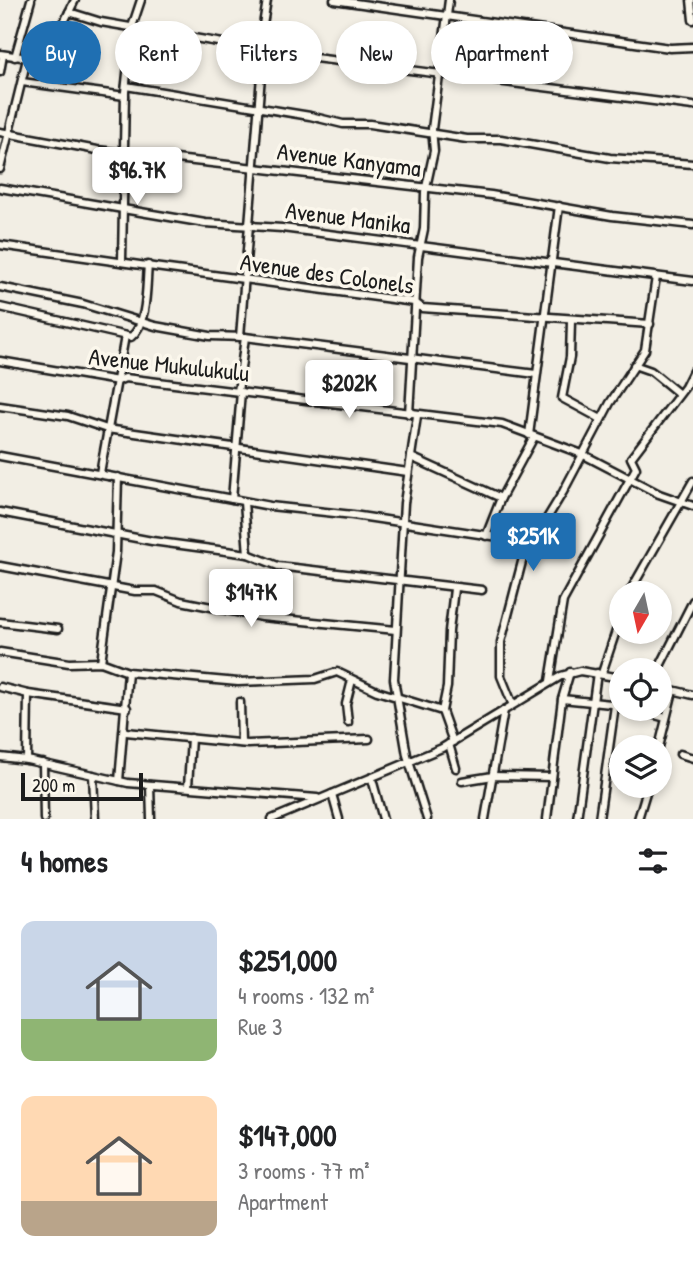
<!DOCTYPE html>
<html lang="en">
<head>
<meta charset="utf-8">
<style>
	body { margin:0; font-family:"Patrick Hand",sans-serif; background:#f6f6f6; color:#202124; height:100vh; display:flex; flex-direction:column; font-size:26px; white-space:nowrap }
	* { box-sizing:border-box; margin:0 }
	p { font-size:23px; color:#757577 }
	.icon { flex:none; width:38px; height:38px; fill:none; stroke:currentColor; stroke-width:2; stroke-linecap:round; stroke-linejoin:round }
	.map { position:relative; height:819px; overflow:hidden }
	.panel { display:flex; flex-direction:column; background:#fff; flex:1 }
	.panel>* { flex:none }
	.hud { position:absolute; left:21px; top:21px; width:651px; height:63px; display:flex; gap:14px }
	.needle { width:46px; rotate:189deg }
	.buttons { position:absolute; left:609px; top:581px; display:grid; gap:14px }
	.buttons a { display:grid; place-items:center; width:63px; height:63px; border-radius:50%; background:#fff; box-shadow:0 4px 10px #0003; font-size:35px }
	.scale { position:absolute; left:21px; bottom:18px; width:122px; box-sizing:border-box; padding-left:7px; border:4px solid #1c1c1c; border-top:0; font-size:19px; line-height:24px; white-space:nowrap; color:#1c1c1c; -webkit-text-stroke:5px #fbf7ec; paint-order:stroke }
	.price { position:absolute; translate:-50% -60px; padding:0 16px; border-radius:7px; background:#fff; color:#222; font-size:23px; line-height:46px; filter:drop-shadow(0 2px 4px #0008) }
	.price::after { content:''; position:absolute; left:50%; top:42px; width:21px; height:16px; margin-left:-10px; background:inherit; clip-path:polygon(0 0,100% 0,50% 100%) }
	.price.selected { background:#1f6fb2; color:#fff }
	ul { padding:0; list-style:none }
	li { display:flex; align-items:center; gap:21px; height:175px; padding:0 21px }
	li span { display:grid; place-items:center; flex:none; width:196px; height:140px; border-radius:14px; color:#555 }
	li>.icon { margin-inline-start:auto }
	span .icon { width:84px; height:84px; fill:#fffc; stroke-width:1 }
	li b { font-size:30px }
	h2 { display:flex; justify-content:space-between; align-items:center; height:84px; padding:0 21px; font-size:30px }
	.pill { padding:0 24px; border-radius:32px; background:#fff; box-shadow:0 4px 10px #0003; font-size:24px; line-height:63px }
	.pill.selected { background:#1f6fb2; color:#fff }
	.map>svg:first-child { display:block }
	.lines { fill:none; stroke-linecap:round; stroke-linejoin:round }
	.minor-casing { stroke:#1c1c1c; stroke-width:11 }
	.minor { stroke:#fbf7ec; stroke-width:6 }
	.labels { text-anchor:middle; stroke-width:7; stroke-linejoin:round; paint-order:stroke }
	.street-label { font-size:24px; fill:#1c1c1c; stroke:#fbf7ec }
</style>
</head>
<body>
<div class="map">
<svg width="693" height="819" viewBox="0 0 693 819">
	<rect width="100%" height="100%" fill="#f2eee4"/>
	<filter id="ink" filterUnits="userSpaceOnUse"><feTurbulence type="fractalNoise" baseFrequency=".0143" numOctaves="2"/><feDisplacementMap in="SourceGraphic" scale="14" xChannelSelector="R" yChannelSelector="G"/><feConvolveMatrix kernelMatrix="1 2 1 2 8 2 1 2 1" color-interpolation-filters="sRGB"/></filter>
	<g filter="url(#ink)">
		<g class="lines">
			<g class="minor-casing">
				<g id="minor">
					<path d="M334,0L670,48L693,47"/>
					<path d="M691,0L693,20"/>
					<path d="M69,12L101,22L299,56L693,106"/>
					<path d="M259,50L267,0"/>
					<path d="M0,54L50,61L58,34L75,0"/>
					<path d="M15,57L31,0"/>
					<path d="M0,72L3,55"/>
					<path d="M22,82L125,96"/>
					<path d="M126,86L310,116L343,124H370L467,139H501L610,158L693,164"/>
					<path d="M0,132L97,150L491,195L612,216L693,225"/>
					<path d="M0,169L27,59"/>
					<path d="M0,188L205,223L282,228L693,281"/>
					<path d="M0,245C138,265 275,284 414,302L422,308L650,324"/>
					<path d="M122,261L125,92L132,27L141,0"/>
					<path d="M0,287L83,304L155,326L210,336L245,337L536,374"/>
					<path d="M0,307L131,337C148,324 146,285 148,265"/>
					<path d="M571,321L570,357L562,398L601,419"/>
					<path d="M240,337L263,51"/>
					<path d="M0,361L118,381L125,378L502,424L582,454L659,494L693,506"/>
					<path d="M634,365L651,371L678,393"/>
					<path d="M238,392L245,337"/>
					<path d="M0,406L68,416L107,429L408,472"/>
					<path d="M409,414L418,257L424,229L425,192L434,151L432,129L449,0"/>
					<path d="M417,416L404,503L394,679L407,755L427,819"/>
					<path d="M529,435L559,206"/>
					<path d="M0,456L270,506L353,515L531,542"/>
					<path d="M411,457L501,498"/>
					<path d="M100,473L125,336"/>
					<path d="M232,499L241,392"/>
					<path d="M244,502L248,554"/>
					<path d="M0,512L152,541L248,554L278,566L482,590"/>
					<path d="M486,536L501,498L534,437"/>
					<path d="M0,566L135,591H156L181,601L262,617L396,630"/>
					<path d="M629,593L693,481"/>
					<path d="M0,622L58,629"/>
					<path d="M0,652L69,663L101,662L128,672L238,682L315,679L337,672L377,691L442,711"/>
					<path d="M101,662L116,552L118,477"/>
					<path d="M658,670L693,601"/>
					<path d="M602,673L621,616"/>
					<path d="M550,681L563,601L636,468L631,458L685,387L693,371"/>
					<path d="M0,687L28,694L27,760"/>
					<path d="M660,687L693,695"/>
					<path d="M28,694L127,708"/>
					<path d="M562,699L621,705"/>
					<path d="M240,702L241,743"/>
					<path d="M512,703L501,676V642L523,558L563,492L610,403L645,350L656,277"/>
					<path d="M633,709L666,718"/>
					<path d="M348,722L346,704L352,680"/>
					<path d="M126,732L248,744L369,739"/>
					<path d="M453,742L442,711L447,687L449,631L454,589"/>
					<path d="M449,744L456,768"/>
					<path d="M659,747L673,691"/>
					<path d="M680,754L693,758"/>
					<path d="M0,757L27,760L128,783L317,798"/>
					<path d="M43,763L44,819"/>
					<path d="M93,775L95,819"/>
					<path d="M372,779L383,819"/>
					<path d="M119,781L128,672"/>
					<path d="M462,781L493,776L552,777"/>
					<path d="M150,785L151,819"/>
					<path d="M188,787L191,738"/>
					<path d="M332,794L339,819"/>
					<path d="M272,819L442,748L561,676L580,671L621,678"/>
					<path d="M485,819L504,710"/>
					<path d="M547,819L562,699L570,672"/>
					<path d="M577,819L597,673"/>
					<path d="M599,819L619,677"/>
					<path d="M638,819L648,786"/>
				</g>
			</g>
			<use href="#minor" class="minor"/>
		</g>
	</g>
	<g class="labels">
		<g class="street-label">
			<text transform="translate(349 160) rotate(7)" y="8">Avenue Kanyama</text>
			<text transform="translate(348 218) rotate(7)" y="8">Avenue Manika</text>
			<text transform="translate(327 274) rotate(8)" y="8">Avenue des Colonels</text>
			<text transform="translate(169 365) rotate(6)" y="8">Avenue Mukulukulu</text>
		</g>
	</g>
</svg>
<div class="buttons">
<a><svg class="needle" viewBox="-14 -14 28 28"><path d="M0-13l5 13h-10z" fill="#e53935"/><path d="M0 13l5-13h-10z" fill="#757577"/></svg></a>
<a><svg class="icon" aria-label="locate" viewBox="0 0 24 24"><circle cx="12" cy="12" r="6"/><path d="M12 2v4M12 18v4M2 12h4M18 12h4"/></svg></a>
<a><svg class="icon" aria-label="layers" viewBox="0 0 24 24"><path d="M12 4l9 5-9 5-9-5zM3 14l9 5 9-5"/></svg></a>
</div>
<div class="scale">200 m</div>
<b class="price" style="left:137px;top:207px">$96.7K</b>
<b class="price" style="left:349px;top:420px">$202K</b>
<b class="price selected" style="left:533px;top:573px">$251K</b>
<b class="price" style="left:251px;top:629px">$147K</b>
<div class="hud">
<a class="pill selected">Buy</a>
<a class="pill">Rent</a>
<a class="pill">Filters</a>
<a class="pill">New</a>
<a class="pill">Apartment</a>
</div>
</div>
<section class="panel">
<h2>4 homes<svg class="icon" aria-label="filters" viewBox="0 0 24 24"><path d="M4 7h16M4 17h16"/><circle cx="9" cy="7" r="2"/><circle cx="15" cy="17" r="2"/></svg></h2>
<ul>
<li><span style="background:linear-gradient(#c9d6e8 70%,#8fb573 0)"><svg class="icon" aria-label="home" viewBox="0 0 24 24"><path d="M3 11l9-7 9 7M6 9v11h12V9"/></svg></span><div><b>$251,000</b><p>4 rooms · 132 m²</p><p>Rue 3</p></div></li>
<li><span style="background:linear-gradient(#ffd9b3 75%,#b9a48a 0)"><svg class="icon" aria-label="home" viewBox="0 0 24 24"><path d="M3 11l9-7 9 7M6 9v11h12V9"/></svg></span><div><b>$147,000</b><p>3 rooms · 77 m²</p><p>Apartment</p></div></li>
</ul>
</section>
</body>
</html>
